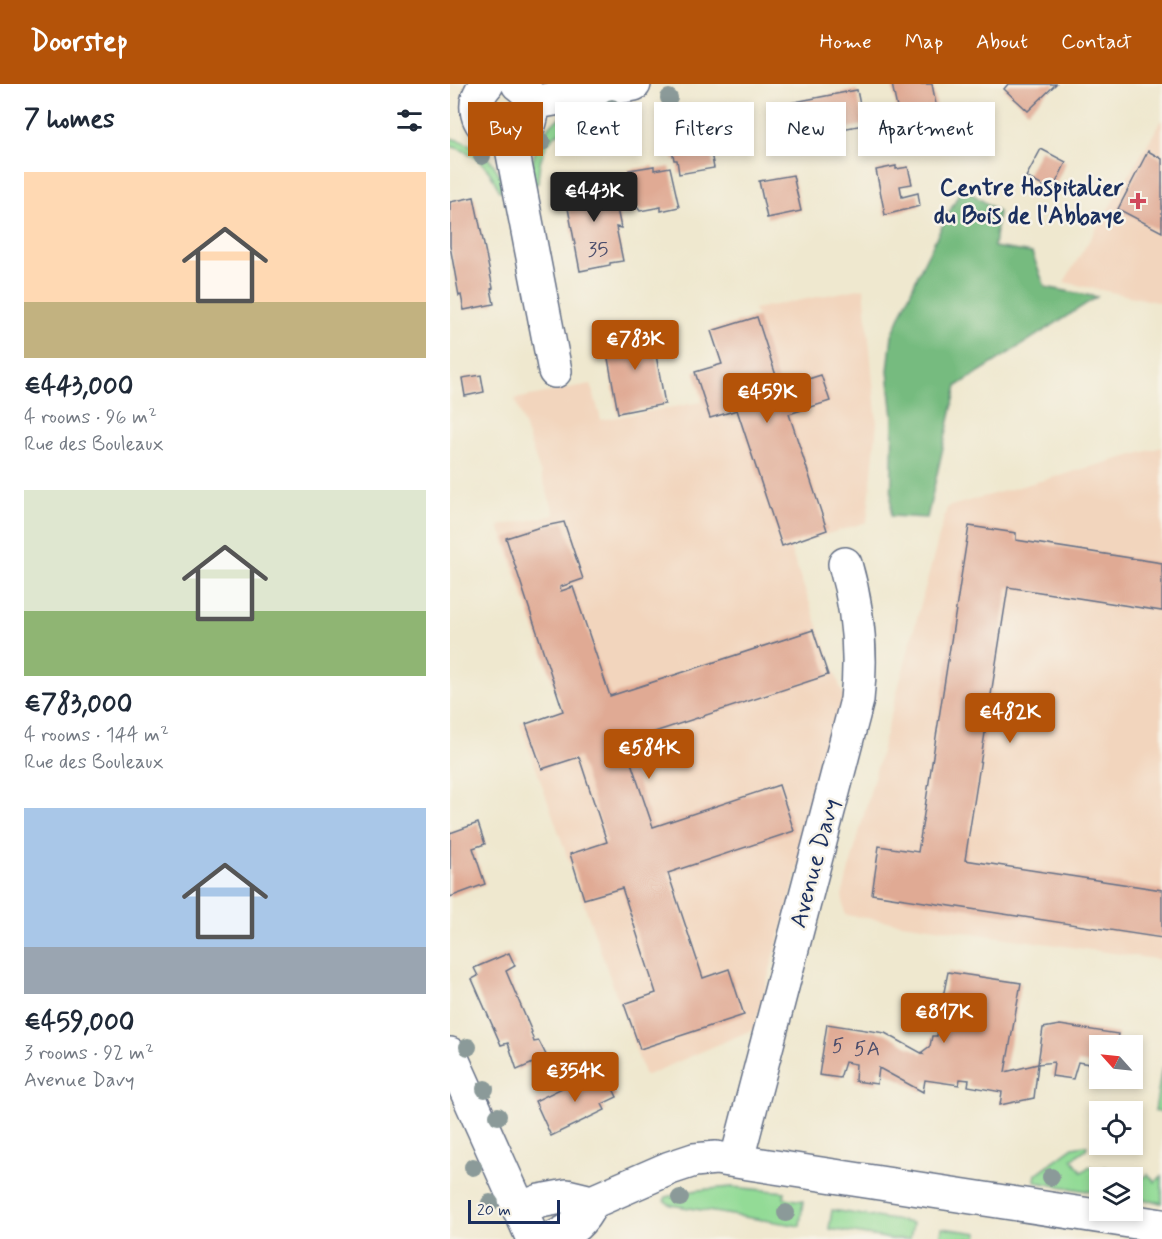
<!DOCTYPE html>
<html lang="en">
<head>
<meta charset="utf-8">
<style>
	body { margin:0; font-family:Mynerve,sans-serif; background:#f6f6f7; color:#1f2937; height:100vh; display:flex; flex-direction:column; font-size:22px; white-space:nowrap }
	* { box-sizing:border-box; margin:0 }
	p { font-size:20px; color:#747a83 }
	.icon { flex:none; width:33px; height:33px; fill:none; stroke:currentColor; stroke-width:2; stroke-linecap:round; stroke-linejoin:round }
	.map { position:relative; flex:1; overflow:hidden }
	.side { display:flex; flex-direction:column; background:#fff; width:450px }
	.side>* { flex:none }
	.hud { position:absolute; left:18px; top:18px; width:570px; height:54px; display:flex; gap:12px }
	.needle { width:39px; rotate:297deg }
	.fabs { position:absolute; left:639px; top:951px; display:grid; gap:12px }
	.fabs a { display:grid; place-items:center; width:54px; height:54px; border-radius:0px; background:#fff; box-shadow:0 3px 9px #0003; font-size:30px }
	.scale { position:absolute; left:18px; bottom:15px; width:92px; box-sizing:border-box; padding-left:6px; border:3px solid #1b2f5e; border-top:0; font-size:16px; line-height:21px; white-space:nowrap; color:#1b2f5e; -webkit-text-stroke:4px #f7f3e8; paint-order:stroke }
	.price { position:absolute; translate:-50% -51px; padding:0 14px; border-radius:6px; background:#b45309; color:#fff; font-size:20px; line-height:39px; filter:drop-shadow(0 2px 3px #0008) }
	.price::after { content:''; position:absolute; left:50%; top:36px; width:18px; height:14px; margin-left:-9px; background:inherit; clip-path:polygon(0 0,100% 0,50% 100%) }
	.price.active { background:#222; color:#fff }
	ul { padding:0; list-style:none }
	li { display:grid; align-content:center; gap:12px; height:318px; padding:0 24px }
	li span { display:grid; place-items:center; height:186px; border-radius:0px; color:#555 }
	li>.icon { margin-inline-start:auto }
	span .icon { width:108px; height:108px; fill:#fffc; stroke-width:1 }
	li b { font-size:26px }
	h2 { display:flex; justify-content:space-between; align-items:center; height:72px; padding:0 24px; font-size:26px }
	.chip { padding:0 21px; border-radius:0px; background:#fff; box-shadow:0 3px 9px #0003; font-size:21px; line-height:54px }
	.chip.active { background:#b45309; color:#fff }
	header { display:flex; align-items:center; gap:36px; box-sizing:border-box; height:84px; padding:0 30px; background:#b45309; color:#fff }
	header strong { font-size:28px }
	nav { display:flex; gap:33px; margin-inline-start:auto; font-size:21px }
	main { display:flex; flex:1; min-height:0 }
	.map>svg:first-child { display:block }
	.built { fill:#f2d5bd }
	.green { fill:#93db96; stroke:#57857a; stroke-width:1.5 }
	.forest { fill:#76bb7f; stroke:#48756e; stroke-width:1.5 }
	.building { fill:#e0aa94 }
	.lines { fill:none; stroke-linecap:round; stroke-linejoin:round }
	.street-casing { stroke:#657086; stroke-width:36 }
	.street { stroke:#fff; stroke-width:33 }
	.tree { fill:#8b9a99 }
	.poi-dot { fill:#d1495b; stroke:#f7f3e8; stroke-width:2 }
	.labels { text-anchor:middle; stroke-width:5; stroke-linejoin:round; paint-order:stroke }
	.number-label { font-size:21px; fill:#4c4e6c }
	.poi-label { font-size:24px; font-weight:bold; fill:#1b2f5e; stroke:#f7f3e8; text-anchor:end }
	.street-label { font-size:24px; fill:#1b2f5e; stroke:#f7f3e8 }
</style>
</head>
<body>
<header>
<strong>Doorstep</strong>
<nav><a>Home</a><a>Map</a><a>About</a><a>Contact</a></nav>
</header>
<main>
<section class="side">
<h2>7 homes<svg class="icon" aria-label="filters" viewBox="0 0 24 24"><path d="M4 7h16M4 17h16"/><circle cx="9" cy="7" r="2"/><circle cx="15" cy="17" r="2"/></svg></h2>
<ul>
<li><span style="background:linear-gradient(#ffd9b3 70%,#c2b280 0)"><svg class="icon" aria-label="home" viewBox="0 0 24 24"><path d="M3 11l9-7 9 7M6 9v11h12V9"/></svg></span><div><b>€443,000</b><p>4 rooms · 96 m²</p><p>Rue des Bouleaux</p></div></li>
<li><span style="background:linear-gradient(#dfe7d0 65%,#8fb573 0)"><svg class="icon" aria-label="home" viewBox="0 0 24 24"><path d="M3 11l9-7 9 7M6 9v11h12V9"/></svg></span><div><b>€783,000</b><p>4 rooms · 144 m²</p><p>Rue des Bouleaux</p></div></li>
<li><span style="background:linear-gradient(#a9c7e8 75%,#9aa5b1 0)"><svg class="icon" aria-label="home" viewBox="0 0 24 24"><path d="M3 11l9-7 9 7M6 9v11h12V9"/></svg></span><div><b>€459,000</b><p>3 rooms · 92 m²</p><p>Avenue Davy</p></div></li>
</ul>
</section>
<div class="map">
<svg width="712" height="1155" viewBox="0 0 712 1155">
	<rect width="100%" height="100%" fill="#f7f3e8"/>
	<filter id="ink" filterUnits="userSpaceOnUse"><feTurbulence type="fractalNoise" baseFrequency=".0167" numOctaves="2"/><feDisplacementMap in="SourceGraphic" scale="12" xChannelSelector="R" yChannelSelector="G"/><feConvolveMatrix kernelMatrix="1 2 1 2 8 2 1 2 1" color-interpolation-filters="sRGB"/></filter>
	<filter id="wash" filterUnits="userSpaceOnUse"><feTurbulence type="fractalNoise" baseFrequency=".008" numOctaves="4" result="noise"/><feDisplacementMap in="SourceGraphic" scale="24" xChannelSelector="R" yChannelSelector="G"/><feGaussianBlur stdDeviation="1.35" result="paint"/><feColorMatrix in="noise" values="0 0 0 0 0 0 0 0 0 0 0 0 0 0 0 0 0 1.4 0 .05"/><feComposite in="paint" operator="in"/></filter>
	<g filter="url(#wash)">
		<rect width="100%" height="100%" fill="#efe8cf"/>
		<g class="built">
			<path d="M712,36V219L614,198Z"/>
			<path d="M414,204L427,339L417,438L339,462L395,616L304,945L195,992L70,639L112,625L49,442L105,431L65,315L141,300L151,336L252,318L244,287L268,279L260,246L307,233L304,225Z"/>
			<path d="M712,363V876L395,831L392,812L497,423Z"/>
		</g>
		<g class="green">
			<path d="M133,25L135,33C102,50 89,59 88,99L83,101C78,66 95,32 133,25Z"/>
			<path d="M0,54C28,60 49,77 54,106L49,107C40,83 26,69 0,62Z"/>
			<path d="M712,982V1029L705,1027Z"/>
			<path d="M634,1061L637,1062L636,1065L622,1075L632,1088L640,1082L647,1090L655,1083L662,1091L669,1085L675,1093L650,1094L649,1109L586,1098L585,1095L586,1090L623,1063Z"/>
			<path d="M684,1088L690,1096L698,1090L705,1098L712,1092V1119L683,1114L682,1094L676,1093Z"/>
			<path d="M282,1103L335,1108L334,1114L353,1117L350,1142L221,1121L214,1117L216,1113L248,1106Z"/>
			<path d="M382,1126L463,1139L460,1155H442L379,1145Z"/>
			<path d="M492,1144L528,1149L527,1155H490Z"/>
		</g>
		<path class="forest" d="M512,103L548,127L544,163L582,169L595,203L647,213L507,302L477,434L441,432L443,333L438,287L442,251L471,184Z"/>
		<g id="blocks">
			<g class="building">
				<path d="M442,0H482L492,51L454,58Z"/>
				<path d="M558,0H606L578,27L554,5Z"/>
				<path d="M407,6L414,41L342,54L334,20Z"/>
				<path d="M290,28L297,62L261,69L264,84L229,90L227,76H224L218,43Z"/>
				<path d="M591,65L616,78L602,107L576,93Z"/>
				<path d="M698,67L712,75V148L668,125Z"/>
				<path d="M204,82V86L220,83L229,123L211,127V123L190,127L184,119L179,86Z"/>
				<path d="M446,82V85L458,83L462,100L450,102L452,113L468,109L470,122L435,131L426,86Z"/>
				<path d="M343,91L351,127L317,134L309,97Z"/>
				<path d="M143,93L145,103L162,100L171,144L166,143L173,177L160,179V181L130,187L113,98Z"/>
				<path d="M24,113L43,204L41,205L44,220L14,226L11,211L9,212L0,162V118Z"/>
				<path d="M307,233L330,304L371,291L380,317L339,330L377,446L332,462L287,326L260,334L245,288L272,280L261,247Z"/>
				<path d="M201,244L215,320L168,329L157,269L160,268L156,253Z"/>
				<path d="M31,291L34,308L15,312L12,294Z"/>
				<path d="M114,438L133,495L110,503L111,507L123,503L160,612L363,546L378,591L174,658L203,743L329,701L344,747L218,789L253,894L279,885L294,931L190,965L174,920L206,909L172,804L134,815L120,770L157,758L129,673L92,685L76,640L113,627L56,454L90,443Z"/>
				<path d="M519,442L566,449V456L712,479V527L558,503L515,776L712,806V854L422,810L429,762L468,768Z"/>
				<path d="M28,739L35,760L23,764L35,800L0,813V749Z"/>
				<path d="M59,869L65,882L56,887L82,948L81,949L84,958L89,957L97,973L67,986L58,959L51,961L22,895L28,892L24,884Z"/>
				<path d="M498,888L571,899L555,988L588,980L584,1014L550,1021L552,1008L518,1002L519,996L510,995L509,1001L475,996L473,1008L429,984L427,1000L405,997L406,980L395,978L390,994L369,991L377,940L435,949L473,970L472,968L480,962L482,952H487L492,922L487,914L494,908Z"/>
				<path d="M610,941L668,950L666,962H650V994H661L660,1001L639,997V980L628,978L623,995L602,992L604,978L588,980L593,944Z"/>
				<path d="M155,988L167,1013L152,1020L155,1026L101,1052L85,1017L139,991L140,995Z"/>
			</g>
		</g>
	</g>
	<g filter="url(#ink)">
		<use href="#blocks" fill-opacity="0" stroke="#657086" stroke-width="1.5"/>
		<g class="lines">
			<g class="street-casing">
				<g id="street">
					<path d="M37,0C0,40 76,83 82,28C84,17 77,6 68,0"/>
					<path d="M82,19L184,0"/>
					<path d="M60,54L105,287"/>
					<path d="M0,970L83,1155"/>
					<path d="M287,1075L407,616C412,570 408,524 395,480"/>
					<path d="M69,1125L90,1117L117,1112L142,1118L220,1084L244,1076L266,1074L712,1142"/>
					<path d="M102,1155C123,1145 132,1139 142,1118"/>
				</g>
			</g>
			<use href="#street" class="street"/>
		</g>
		<g class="tree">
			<circle cx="219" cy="14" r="9"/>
			<circle cx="162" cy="24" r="9"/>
			<circle cx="92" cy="58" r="9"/>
			<circle cx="32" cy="72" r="9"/>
			<circle cx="18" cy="963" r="9"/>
			<circle cx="35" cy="1005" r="9"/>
			<circle cx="48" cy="1032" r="9"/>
			<circle cx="23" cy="1083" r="9"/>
			<circle cx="601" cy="1093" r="9"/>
			<circle cx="230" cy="1114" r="9"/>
			<circle cx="40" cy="1119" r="9"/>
			<circle cx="336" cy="1129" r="9"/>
		</g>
	</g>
	<path class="poi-dot" d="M685 108h6v6h6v6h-6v6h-6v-6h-6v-6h6z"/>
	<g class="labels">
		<g class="number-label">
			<text x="148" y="172">35</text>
			<text x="388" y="968">5</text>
			<text x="417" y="971">5A</text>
		</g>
		<g class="poi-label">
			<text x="674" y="111">Centre Hospitalier<tspan x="674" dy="28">du Bois de l'Abbaye</tspan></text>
		</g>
		<g class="street-label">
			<text transform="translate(364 779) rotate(-75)" y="8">Avenue Davy</text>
		</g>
	</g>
</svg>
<div class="fabs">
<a><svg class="needle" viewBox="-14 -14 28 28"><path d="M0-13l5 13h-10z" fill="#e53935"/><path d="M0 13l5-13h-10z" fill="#747a83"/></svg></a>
<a><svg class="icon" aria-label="locate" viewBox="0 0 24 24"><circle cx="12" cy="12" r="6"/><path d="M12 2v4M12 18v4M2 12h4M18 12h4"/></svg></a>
<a><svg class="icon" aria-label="layers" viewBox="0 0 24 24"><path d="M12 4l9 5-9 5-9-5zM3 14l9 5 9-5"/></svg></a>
</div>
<div class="scale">20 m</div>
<b class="price active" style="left:144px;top:139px">€443K</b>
<b class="price" style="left:185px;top:287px">€783K</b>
<b class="price" style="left:317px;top:340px">€459K</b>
<b class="price" style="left:560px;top:660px">€482K</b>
<b class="price" style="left:199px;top:696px">€584K</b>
<b class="price" style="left:494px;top:960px">€817K</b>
<b class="price" style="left:125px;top:1019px">€354K</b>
<div class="hud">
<a class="chip active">Buy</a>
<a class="chip">Rent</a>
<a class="chip">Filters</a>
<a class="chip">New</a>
<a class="chip">Apartment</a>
</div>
</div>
</main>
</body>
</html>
